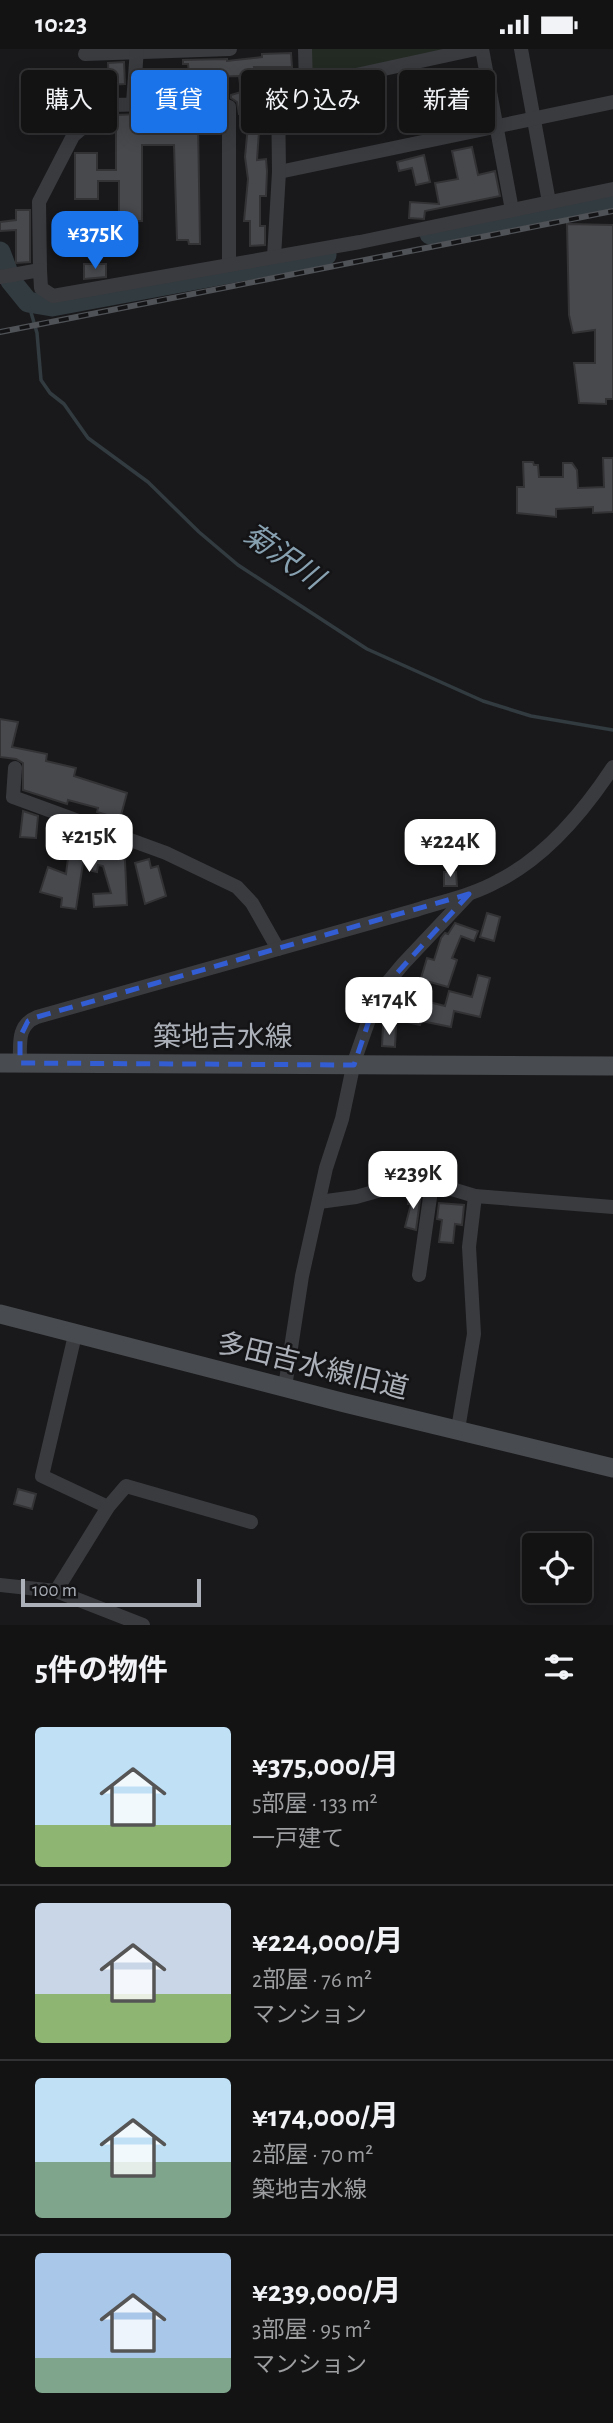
<!DOCTYPE html>
<html lang="ja">
<head>
<meta charset="utf-8">
<style>
	body { margin:0; font-family:"Alegreya Sans","Noto Sans JP",sans-serif; background:#1c1c1d; color:#f1f3f6; height:100vh; display:flex; flex-direction:column; font-size:26px; white-space:nowrap }
	* { box-sizing:border-box; margin:0 }
	p { font-size:23px; color:#9d9ea0 }
	.icon { flex:none; width:38px; height:38px; fill:none; stroke:currentColor; stroke-width:2; stroke-linecap:round; stroke-linejoin:round }
	.map { position:relative; height:1576px; overflow:hidden }
	.panel { display:flex; flex-direction:column; background:#131314; flex:1 }
	.panel>* { flex:none }
	.banner { position:absolute; left:21px; top:21px; width:572px; height:63px; display:flex; gap:14px }
	.controls { position:absolute; left:522px; top:1484px; display:grid; gap:14px }
	.controls a { display:grid; place-items:center; width:70px; height:70px; border-radius:7px; background:#131314; box-shadow:0 4px 18px #0003,0 0 0 2px #323234; font-size:35px }
	.scale { position:absolute; left:21px; bottom:18px; width:180px; box-sizing:border-box; padding-left:7px; border:4px solid #acb1b9; border-top:0; font-size:19px; line-height:24px; white-space:nowrap; color:#acb1b9; -webkit-text-stroke:5px #141416; paint-order:stroke }
	.price { position:absolute; translate:-50% -60px; padding:0 16px; border-radius:14px; background:#fff; color:#222; font-size:23px; line-height:46px; filter:drop-shadow(0 2px 4px #0008) }
	.price::after { content:''; position:absolute; left:50%; top:42px; width:21px; height:16px; margin-left:-10px; background:inherit; clip-path:polygon(0 0,100% 0,50% 100%) }
	.price.active { background:#1a73e8; color:#fff }
	ul { padding:0; list-style:none }
	li { display:flex; align-items:center; gap:21px; height:175px; padding:0 35px }
	li+li { border-top:2px solid #323234 }
	li span { display:grid; place-items:center; flex:none; width:196px; height:140px; border-radius:7px; color:#555 }
	li>.icon { margin-inline-start:auto }
	span .icon { width:84px; height:84px; fill:#fffc; stroke-width:1 }
	li b { font-size:30px }
	h2 { display:flex; justify-content:space-between; align-items:center; height:84px; padding:0 35px; font-size:30px }
	.pill { padding:0 24px; border-radius:7px; background:#131314; box-shadow:0 4px 18px #0003,0 0 0 2px #323234; font-size:24px; line-height:63px }
	.pill.active { background:#1a73e8; color:#fff }
	.status { display:flex; justify-content:space-between; align-items:center; height:49px; padding:0 35px; background:#131314; direction:ltr }
	.status svg { height:19px; fill:currentColor }
	.map>svg:first-child { display:block }
	.green { fill:#232a23 }
	.lines { fill:none; stroke-linecap:round; stroke-linejoin:round }
	.stream { stroke:#323b40; stroke-width:3.5 }
	.river { stroke:#323b40; stroke-width:21 }
	.building { fill:#48494d; stroke:#333336; stroke-width:2 }
	.street { stroke:#3a3b3f; stroke-width:14 }
	.secondary { stroke:#484b4f; stroke-width:19 }
	.rail-casing { stroke:#4f5256; stroke-width:6 }
	.rail { stroke:#141416; stroke-width:3.5; stroke-dasharray:10; stroke-linecap:butt }
	.marked { fill:none; stroke:#325dd3; stroke-width:5; stroke-dasharray:14 9; stroke-linejoin:round }
	.labels { text-anchor:middle; stroke-width:5; stroke-linejoin:round; paint-order:stroke }
	.street-label { font-size:28px; fill:#acb1b9; stroke:#141416 }
	.water-label { font-size:30px; font-style:italic; fill:#87a1b1; stroke:#141416 }
</style>
</head>
<body>
<div class="status"><b>10:23</b><svg viewBox="0 0 49 12"><path d="M0 12V9h3v3zM5 12V6h3v6zM10 12V3h3v9zM15 12V0h3v12zM26 1h20v11H26zM47 4h2v5h-2z"/></svg></div>
<div class="map">
<svg width="613" height="1576" viewBox="0 0 613 1576">
	<rect width="100%" height="100%" fill="#19191b"/>
	<path class="green" d="M305,0H476L306,36Z"/>
	<g class="lines">
		<path class="stream" d="M28,253L37,284L41,331L50,344L64,355L88,389L148,433L199,483L238,516L367,600L483,652L531,667L613,681"/>
		<g class="river">
			<path d="M430,185L613,149"/>
			<path d="M0,203L11,232L28,253L52,257L326,206"/>
		</g>
	</g>
	<g class="building">
		<path d="M291,4L292,18H254L257,40H269V62H265L266,82H259L257,111L266,110L267,122L266,147H260V177H265V196L250,197V172H244L248,130L245,108L248,76L244,77L246,65H239L237,53L231,49V46L241,43L239,27L214,28V23L189,25L188,15H183V11L227,10V12L262,8V5Z"/>
		<path d="M124,13L125,35L109,36L108,14Z"/>
		<path d="M426,27L431,48L413,52L408,31Z"/>
		<path d="M139,65L140,75H149V79H174V74H198L200,195H189L188,191H177L174,96H142V172H132V168L119,167V132H98V150H75V104H97V121H116V66Z"/>
		<path d="M472,98L478,126L495,122L500,147L425,162L424,170L409,169L410,153L439,155L435,134L458,130L452,102Z"/>
		<path d="M424,106L430,133L416,136L412,119L399,122L397,113Z"/>
		<path d="M16,161H30V213L16,214V181L0,182V173L16,171Z"/>
		<path d="M567,175L613,176V350H606V355L579,354L574,314H595V281L573,284L569,266Z"/>
		<path d="M84,215H106V228L84,230Z"/>
		<path d="M603,409H613V463L593,464V458L556,460V468L517,464V438H524L523,413H533L534,416H538L539,428H563V414H572L577,421L578,439L604,438Z"/>
		<path d="M0,670L18,673L12,698L47,705L46,712L76,719L74,727L127,744L120,770L97,763L98,759L68,751L67,755L23,741V714L16,710L0,708Z"/>
		<path d="M23,762L38,767L36,789L20,788Z"/>
		<path d="M78,784L102,791L101,798L112,794L121,798L125,812L127,856L94,858L93,845L111,844L103,817L98,816L97,823L92,822L91,801H85L76,860L61,858L62,849L40,843L48,818L66,825L70,793L76,794Z"/>
		<path d="M149,810L151,819L158,817L166,847L145,855L135,814Z"/>
		<path d="M444,823H456L457,837H444Z"/>
		<path d="M487,864L500,868L494,892L480,888Z"/>
		<path d="M455,874L478,882L474,892L461,887L452,909L457,911L448,938L430,933L425,952L445,957L449,942L472,948L478,926L490,929L480,968L454,962L451,978L421,972L420,976L407,973L413,946L395,940L402,931L419,936L427,909L434,911L441,889L445,884L448,885Z"/>
		<path d="M383,977L396,978L395,998L382,997Z"/>
		<path d="M410,1144H421L416,1181L405,1178L411,1155H408Z"/>
		<path d="M439,1154L464,1156L462,1176L455,1175L453,1194L439,1193L442,1171L437,1170Z"/>
		<path d="M18,1440L36,1445L32,1460L14,1455Z"/>
	</g>
	<g class="lines">
		<g class="street">
			<path d="M305,0L306,36"/>
			<path d="M482,0L512,161"/>
			<path d="M521,0L549,153"/>
			<path d="M85,5L230,0"/>
			<path d="M133,54L137,0"/>
			<path d="M279,123L613,53"/>
			<path d="M274,208L279,123L278,43L476,0"/>
			<path d="M40,221L39,153L73,87L109,56L219,54L229,58V214"/>
			<path d="M0,228L40,221L41,239L53,247L360,193L613,140"/>
			<path d="M15,719L13,748L166,804L237,838L252,854L278,900"/>
			<path d="M20,1014C20,994 17,976 37,968L416,861C444,852 473,846 498,832C546,808 584,762 613,718"/>
			<path d="M319,1153L356,1148L402,1135L432,1134L475,1147L613,1158"/>
			<path d="M419,1226L432,1134"/>
			<path d="M75,1286L42,1427L108,1458"/>
			<path d="M285,1338L302,1227L326,1119L342,1070L354,1013L378,945L403,915L468,846"/>
			<path d="M458,1380L474,1285L469,1198L475,1147"/>
			<path d="M0,1536L56,1542L143,1576"/>
			<path d="M56,1542L108,1458L126,1437L251,1473"/>
		</g>
		<g class="secondary">
			<path d="M0,1014L613,1017"/>
			<path d="M0,1265L345,1354L613,1419"/>
		</g>
		<g class="rail-casing">
			<path id="rail" d="M0,283L613,162"/>
		</g>
		<use href="#rail" class="rail"/>
	</g>
	<path class="marked" d="M469,845L378,945L354,1016L20,1014V988L28,972L37,968Z"/>
	<g class="labels">
		<g class="street-label">
			<text x="223" y="997">築地吉水線</text>
			<text transform="translate(313 1316) rotate(14)" y="10">多田吉水線旧道</text>
		</g>
		<g class="water-label">
			<text transform="translate(283 507) rotate(35)" y="10">菊沢川</text>
		</g>
	</g>
</svg>
<div class="controls">
<a><svg class="icon" aria-label="locate" viewBox="0 0 24 24"><circle cx="12" cy="12" r="6"/><path d="M12 2v4M12 18v4M2 12h4M18 12h4"/></svg></a>
</div>
<div class="scale">100 m</div>
<b class="price active" style="left:95px;top:222px">¥375K</b>
<b class="price" style="left:89px;top:825px">¥215K</b>
<b class="price" style="left:450px;top:830px">¥224K</b>
<b class="price" style="left:389px;top:988px">¥174K</b>
<b class="price" style="left:413px;top:1162px">¥239K</b>
<div class="banner">
<a class="pill">購入</a>
<a class="pill active">賃貸</a>
<a class="pill">絞り込み</a>
<a class="pill">新着</a>
</div>
</div>
<section class="panel">
<h2>5件の物件<svg class="icon" aria-label="filters" viewBox="0 0 24 24"><path d="M4 7h16M4 17h16"/><circle cx="9" cy="7" r="2"/><circle cx="15" cy="17" r="2"/></svg></h2>
<ul>
<li><span style="background:linear-gradient(#bfe0f5 70%,#8fb573 0)"><svg class="icon" aria-label="home" viewBox="0 0 24 24"><path d="M3 11l9-7 9 7M6 9v11h12V9"/></svg></span><div><b>¥375,000/月</b><p>5部屋 · 133 m²</p><p>一戸建て</p></div></li>
<li><span style="background:linear-gradient(#c9d6e8 65%,#8fb573 0)"><svg class="icon" aria-label="home" viewBox="0 0 24 24"><path d="M3 11l9-7 9 7M6 9v11h12V9"/></svg></span><div><b>¥224,000/月</b><p>2部屋 · 76 m²</p><p>マンション</p></div></li>
<li><span style="background:linear-gradient(#bfe0f5 60%,#7fa58c 0)"><svg class="icon" aria-label="home" viewBox="0 0 24 24"><path d="M3 11l9-7 9 7M6 9v11h12V9"/></svg></span><div><b>¥174,000/月</b><p>2部屋 · 70 m²</p><p>築地吉水線</p></div></li>
<li><span style="background:linear-gradient(#a9c7e8 75%,#7fa58c 0)"><svg class="icon" aria-label="home" viewBox="0 0 24 24"><path d="M3 11l9-7 9 7M6 9v11h12V9"/></svg></span><div><b>¥239,000/月</b><p>3部屋 · 95 m²</p><p>マンション</p></div></li>
</ul>
</section>
</body>
</html>
